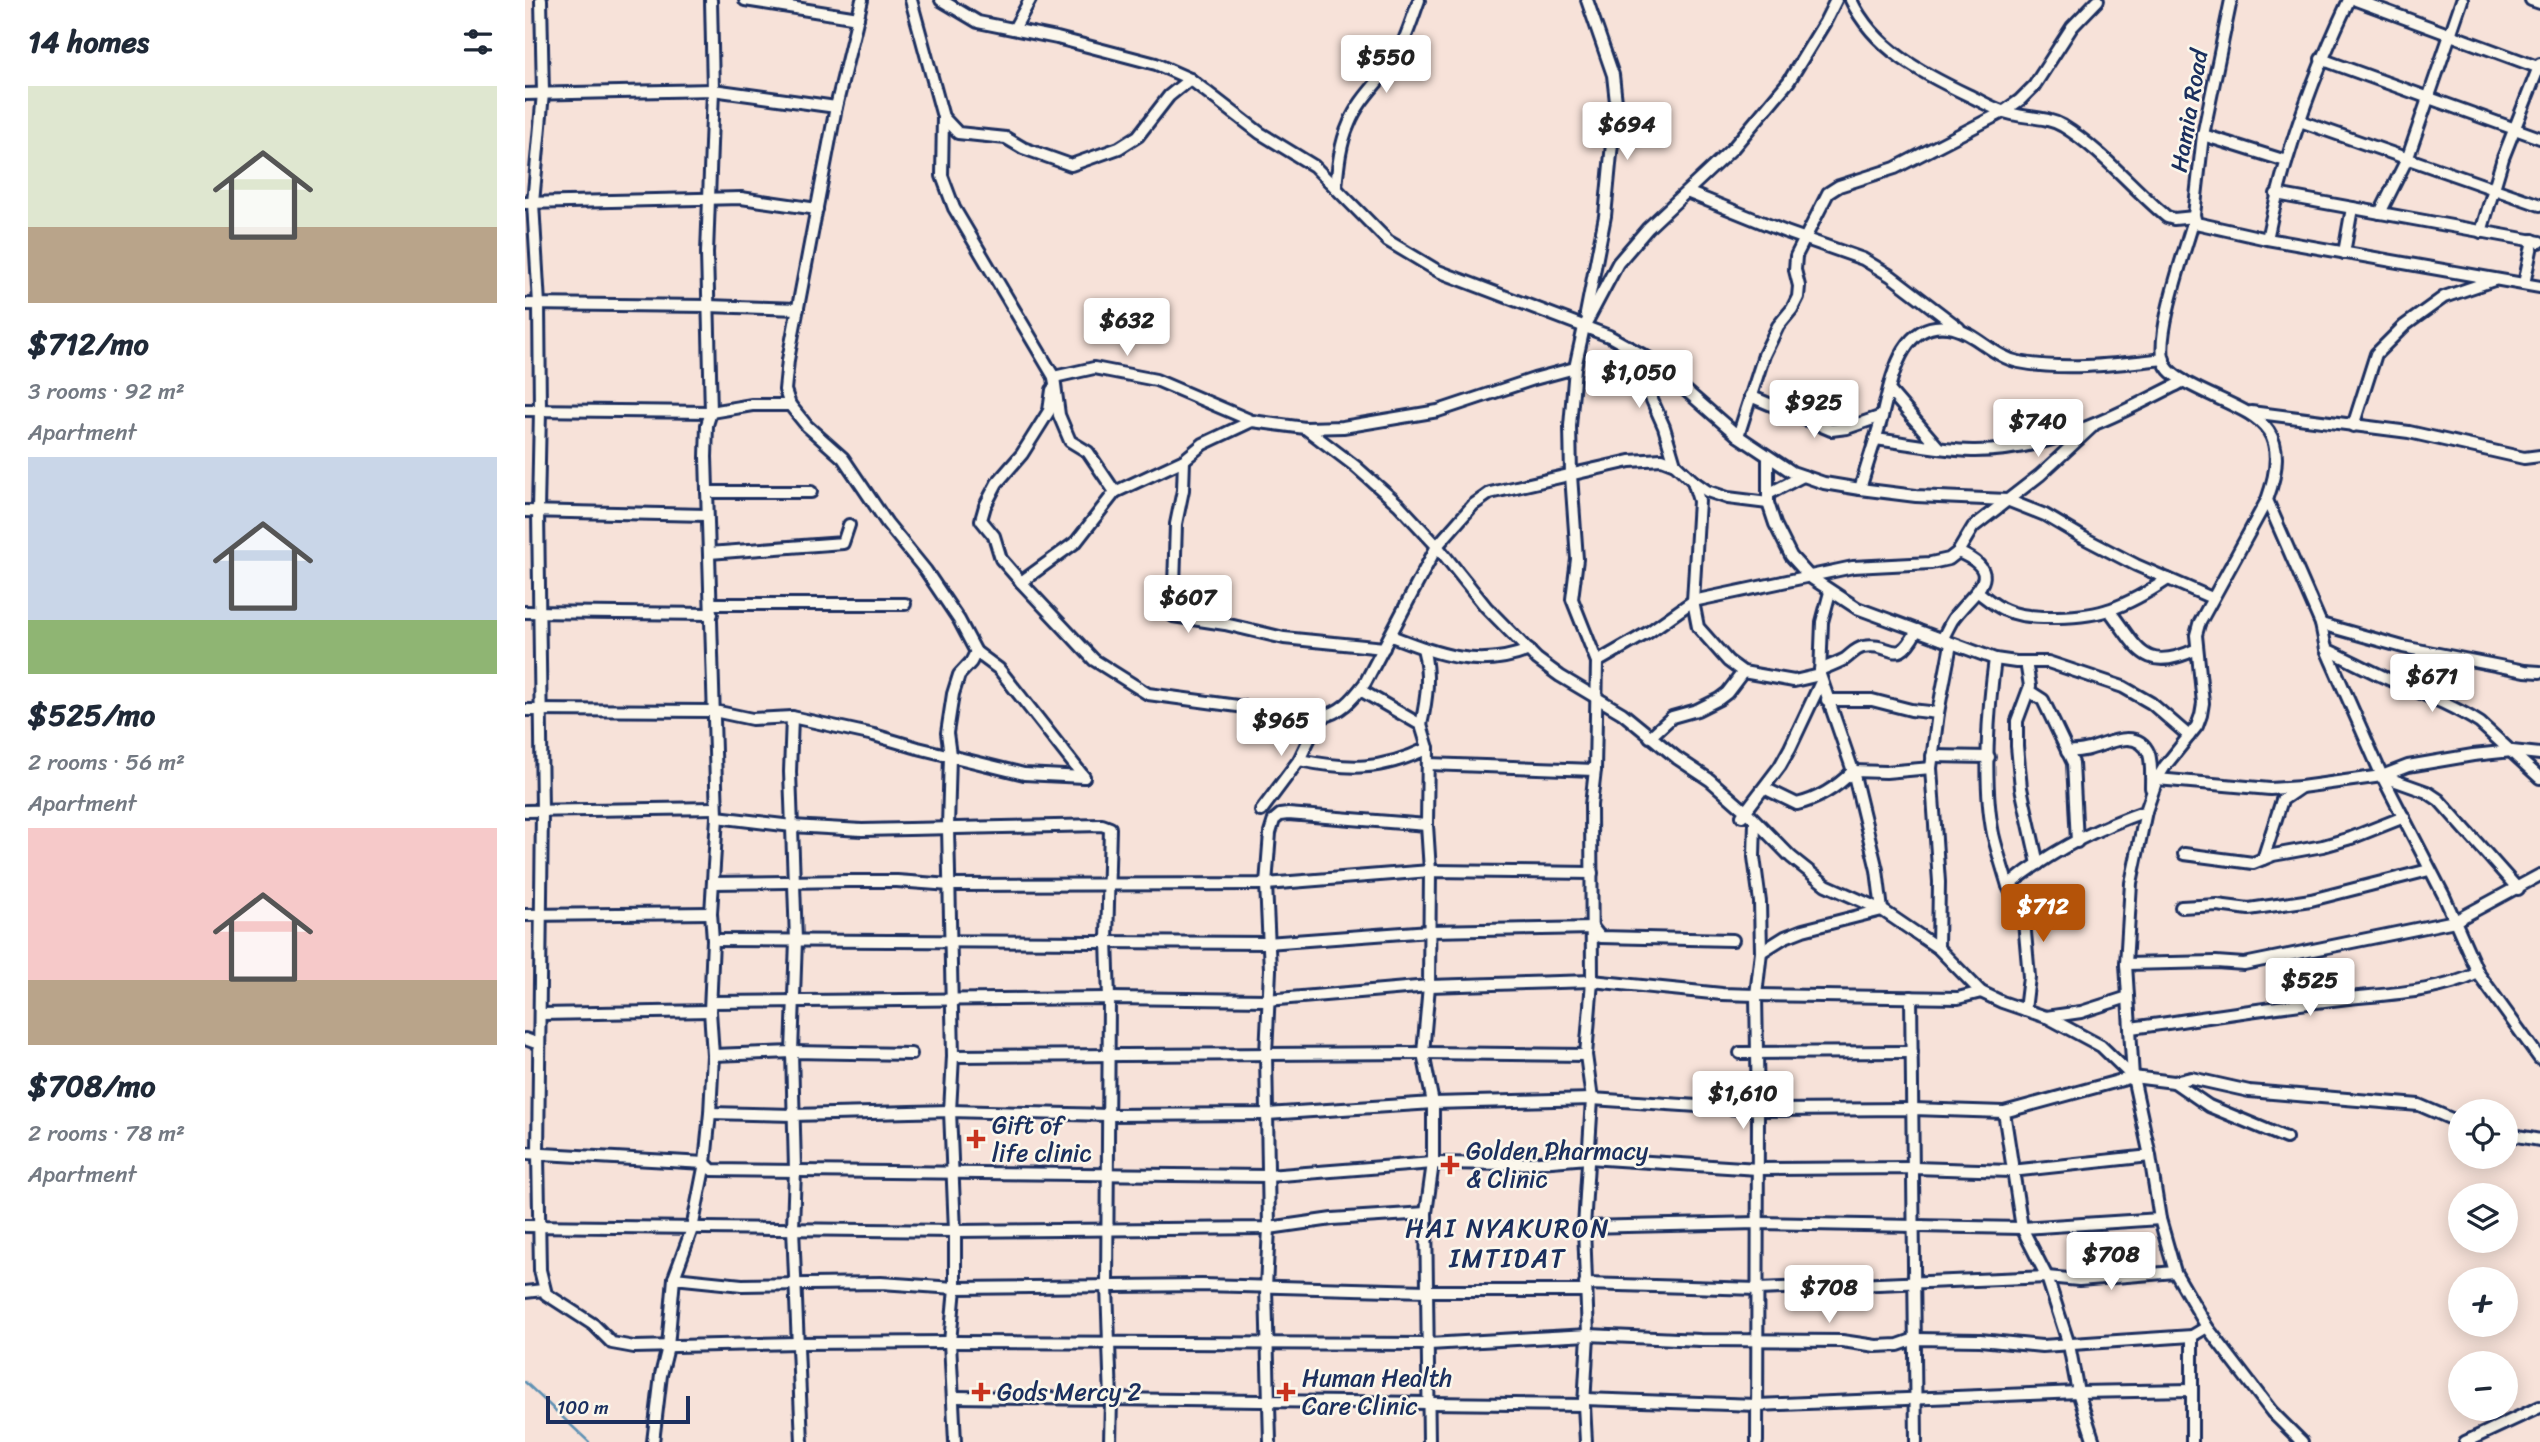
<!DOCTYPE html>
<html lang="en">
<head>
<meta charset="utf-8">
<style>
	body { margin:0; font-family:Sriracha,sans-serif; background:#f6f6f7; color:#1f2937; height:100vh; display:flex; flex-direction:column; font-size:26px; white-space:nowrap }
	* { box-sizing:border-box; margin:0 }
	p { font-size:23px; color:#747a83 }
	.icon { flex:none; width:38px; height:38px; fill:none; stroke:currentColor; stroke-width:2; stroke-linecap:round; stroke-linejoin:round }
	.map { position:relative; flex:1; overflow:hidden }
	.details { display:flex; flex-direction:column; background:#fff; width:525px }
	.details>* { flex:none }
	.tools { position:absolute; left:1923px; top:1099px; display:grid; gap:14px }
	.tools a { display:grid; place-items:center; width:70px; height:70px; border-radius:50%; background:#fff; box-shadow:0 4px 18px #0003; font-size:35px }
	.scale { position:absolute; left:21px; bottom:18px; width:144px; box-sizing:border-box; padding-left:7px; border:4px solid #1b2f5e; border-top:0; font-size:19px; line-height:24px; white-space:nowrap; color:#1b2f5e; -webkit-text-stroke:5px #fbf7ec; paint-order:stroke }
	.price { position:absolute; translate:-50% -60px; padding:0 16px; border-radius:7px; background:#fff; color:#222; font-size:23px; line-height:46px; filter:drop-shadow(0 2px 4px #0008) }
	.price::after { content:''; position:absolute; left:50%; top:42px; width:21px; height:16px; margin-left:-10px; background:inherit; clip-path:polygon(0 0,100% 0,50% 100%) }
	.price.selected { background:#b45309; color:#fff }
	ul { padding:0; list-style:none }
	li { display:grid; align-content:center; gap:14px; height:371px; padding:0 28px }
	li span { display:grid; place-items:center; height:217px; border-radius:0px; color:#555 }
	li>.icon { margin-inline-start:auto }
	span .icon { width:126px; height:126px; fill:#fffc; stroke-width:1 }
	li b { font-size:30px }
	h2 { display:flex; justify-content:space-between; align-items:center; height:84px; padding:0 28px; font-size:30px }
	main { display:flex; flex:1; min-height:0 }
	.map>svg:first-child { display:block }
	.lines { fill:none; stroke-linecap:round; stroke-linejoin:round }
	.stream { stroke:#5d90b3; stroke-width:2.5 }
	.minor-casing { stroke:#1b2f5e; stroke-width:16 }
	.minor { stroke:#fbf7ec; stroke-width:10 }
	.poi-dot { fill:#c8321e; stroke:#fbf7ec; stroke-width:2.5 }
	.labels { text-anchor:middle; stroke-width:5; stroke-linejoin:round; paint-order:stroke }
	.street-label { font-size:24px; fill:#1b2f5e; stroke:#fbf7ec }
	.poi-label { font-size:24px; fill:#1b2f5e; stroke:#fbf7ec; text-anchor:start }
	.neighbourhood-label { font-size:26px; letter-spacing:2px; fill:#1b2f5e; stroke:#fbf7ec }
</style>
</head>
<body>
<main>
<section class="details">
<h2>14 homes<svg class="icon" aria-label="filters" viewBox="0 0 24 24"><path d="M4 7h16M4 17h16"/><circle cx="9" cy="7" r="2"/><circle cx="15" cy="17" r="2"/></svg></h2>
<ul>
<li><span style="background:linear-gradient(#dfe7d0 65%,#b9a48a 0)"><svg class="icon" aria-label="home" viewBox="0 0 24 24"><path d="M3 11l9-7 9 7M6 9v11h12V9"/></svg></span><div><b>$712/mo</b><p>3 rooms · 92 m²</p><p>Apartment</p></div></li>
<li><span style="background:linear-gradient(#c9d6e8 75%,#8fb573 0)"><svg class="icon" aria-label="home" viewBox="0 0 24 24"><path d="M3 11l9-7 9 7M6 9v11h12V9"/></svg></span><div><b>$525/mo</b><p>2 rooms · 56 m²</p><p>Apartment</p></div></li>
<li><span style="background:linear-gradient(#f6c9c9 70%,#b9a48a 0)"><svg class="icon" aria-label="home" viewBox="0 0 24 24"><path d="M3 11l9-7 9 7M6 9v11h12V9"/></svg></span><div><b>$708/mo</b><p>2 rooms · 78 m²</p><p>Apartment</p></div></li>
</ul>
</section>
<div class="map">
<svg width="2015" height="1442" viewBox="0 0 2015 1442">
	<rect width="100%" height="100%" fill="#f7e2d9"/>
	<filter id="ink" filterUnits="userSpaceOnUse"><feTurbulence type="fractalNoise" baseFrequency=".0143" numOctaves="2"/><feDisplacementMap in="SourceGraphic" scale="14" xChannelSelector="R" yChannelSelector="G"/><feConvolveMatrix kernelMatrix="1 2 1 2 8 2 1 2 1" color-interpolation-filters="sRGB"/></filter>
	<g filter="url(#ink)">
		<g class="lines">
			<path class="stream" d="M0,1382L64,1442"/>
			<g class="minor-casing">
				<g id="minor">
					<path d="M16,0L18,93L8,203L14,304L15,410L13,511L17,810L13,1153L15,1270L21,1294L69,1325L87,1343L109,1347L273,1343L425,1342L904,1344L1063,1335L1175,1340L1317,1341L1351,1346L1373,1345L1390,1339L1455,1340L1517,1346L1667,1336L1682,1327"/>
					<path d="M220,0L333,18"/>
					<path d="M337,0L311,107L263,360L260,390L265,405L282,426L318,458L362,523L401,571L434,620L451,652L474,669L559,777"/>
					<path d="M386,0L418,117L417,176L429,208L529,377L569,368L631,380L727,421L780,428L818,427L913,411L1009,379L1050,368"/>
					<path d="M416,0L453,22L532,38L631,64L665,79L735,133L789,166L863,241L913,271L1084,336L1125,359L1213,436L1267,472L1299,483L1335,489L1391,496L1482,500L1520,515L1559,538L1611,565L1687,598"/>
					<path d="M1326,0C1349,49 1397,73 1443,95C1454,100 1465,107 1477,111C1497,119 1519,115 1538,126C1577,150 1607,188 1642,217L1649,219L1669,217"/>
					<path d="M1706,0L1678,135L1669,215L1671,223L1742,239L2015,287"/>
					<path d="M1831,0L2015,68"/>
					<path d="M2006,0L2015,3"/>
					<path d="M489,29L505,0"/>
					<path d="M1796,59L2015,138"/>
					<path d="M0,94L188,90L311,107"/>
					<path d="M418,117L433,133L481,138L498,148L546,165L594,148L613,136L644,96L665,79"/>
					<path d="M1775,121L2015,205"/>
					<path d="M1678,135L1761,161"/>
					<path d="M811,188C813,166 815,144 824,124C833,101 851,85 865,66C879,46 886,22 894,0"/>
					<path d="M1162,192L1261,232L1338,259L1366,276L1434,328"/>
					<path d="M1751,194L2015,242"/>
					<path d="M0,203L216,198L292,209"/>
					<path d="M1855,213L1883,157L1937,0"/>
					<path d="M1669,219C1661,248 1628,339 1640,364C1644,373 1655,379 1664,384C1722,415 1772,417 1742,500L1796,624L1801,649L1857,776L1919,896L1953,973L2015,1059"/>
					<path d="M1956,232L1978,158L2015,64"/>
					<path d="M1742,239C1759,156 1788,76 1824,0"/>
					<path d="M1819,253L1827,208"/>
					<path d="M1999,284L2008,240"/>
					<path d="M0,304L183,306L273,309"/>
					<path d="M1061,314L1080,216L1091,102L1088,75L1062,0"/>
					<path d="M1103,346L1139,427L1150,464"/>
					<path d="M529,377L534,415L545,441L563,452L590,492L551,542L496,582L569,660L623,694L795,717C816,713 827,700 840,683L912,546L948,505L965,493L1105,461L1137,459L1150,464L1168,481L1182,491L1203,498L1243,503"/>
					<path d="M1364,390L1413,447"/>
					<path d="M1225,396L1306,430L1322,428L1357,416"/>
					<path d="M0,410L186,412L227,405H265"/>
					<path d="M1726,412L1884,432L1999,458L2015,456"/>
					<path d="M1828,426L1851,354L1879,326L1919,297L1969,280"/>
					<path d="M780,428L830,466L874,505L912,546L961,607L1012,659L1035,676L1097,713L1152,758L1185,780L1227,817L1266,857L1301,885L1357,910L1413,948L1456,992L1477,1002L1521,1017L1556,1012L1603,997"/>
					<path d="M1213,436L1239,355L1253,326L1267,309L1273,297L1274,286L1270,270L1271,256L1303,193L1314,186L1370,168L1478,112L1495,100L1509,86L1547,27L1573,0"/>
					<path d="M1350,439C1382,443 1415,450 1447,451C1524,452 1592,415 1659,381"/>
					<path d="M1243,457V503L1250,524L1266,556L1285,577L1332,608L1470,659L1491,662H1523L1598,687L1626,703L1664,736"/>
					<path d="M659,460L658,490L651,524L648,616L700,624L759,638L859,648"/>
					<path d="M1168,481L1174,501L1168,601L1173,627L1203,661L1218,672L1269,681L1295,675"/>
					<path d="M1335,489C1342,465 1350,441 1357,417C1366,381 1376,316 1428,328C1452,334 1469,357 1494,362C1540,371 1593,364 1639,359"/>
					<path d="M182,492H286"/>
					<path d="M590,492L659,460L678,444L727,421"/>
					<path d="M1243,494L1278,476"/>
					<path d="M1742,500L1674,624L1671,635L1678,703L1676,715L1672,726L1640,766L1632,779L1621,811L1606,883L1601,964L1608,1077L1625,1156L1635,1219L1650,1272L1682,1327L1747,1412L1777,1442"/>
					<path d="M0,511L182,515"/>
					<path d="M184,553L318,543L324,525"/>
					<path d="M496,582L476,559L469,536L456,520L460,506L472,483L497,454L524,411L527,390"/>
					<path d="M1453,592C1461,598 1470,606 1480,610C1503,621 1562,618 1586,609C1607,602 1625,591 1643,579"/>
					<path d="M187,604H380"/>
					<path d="M1584,610C1614,649 1618,674 1672,649"/>
					<path d="M0,612L187,614"/>
					<path d="M1796,624L1878,647L2000,671L2015,672"/>
					<path d="M866,636C913,654 953,670 1004,650"/>
					<path d="M1417,639C1421,633 1424,625 1428,619C1447,592 1484,574 1433,552"/>
					<path d="M1801,649C1821,658 1841,669 1861,678C1893,692 1925,704 1955,723L2015,778"/>
					<path d="M1470,659C1463,709 1458,785 1468,834C1472,851 1478,869 1483,886C1523,853 1572,828 1621,811"/>
					<path d="M1072,662L1124,632L1168,601L1328,567L1406,563L1424,559L1433,552L1448,527L1515,475L1568,426"/>
					<path d="M1501,662L1505,686L1492,721V746L1496,788L1513,864"/>
					<path d="M1295,670C1303,666 1313,663 1320,659C1327,654 1330,649 1338,647C1368,641 1371,670 1392,630"/>
					<path d="M835,690L896,725L903,748L902,825L905,871L904,986L898,1053L908,1103V1163L901,1213L904,1442"/>
					<path d="M1504,691L1518,700L1548,763L1552,842"/>
					<path d="M1302,700H1347L1386,710L1413,713"/>
					<path d="M0,710L189,711L227,719L267,717L349,735L393,748L499,774L559,777"/>
					<path d="M267,717L265,772L271,940L267,1052L270,1169L268,1228L277,1442"/>
					<path d="M896,725C902,698 905,675 898,648"/>
					<path d="M1125,737L1147,717L1172,710L1194,699L1202,693L1218,672"/>
					<path d="M1542,752C1550,751 1557,751 1564,749C1582,744 1613,727 1624,754C1627,764 1626,777 1626,788"/>
					<path d="M1407,756L1464,757"/>
					<path d="M774,760C824,770 856,771 903,748"/>
					<path d="M903,764L1070,770"/>
					<path d="M1857,776L1902,792L1914,800L1993,889"/>
					<path d="M1632,779L1745,789L1776,787L1857,776L1883,766L1948,755L1987,751L2015,754"/>
					<path d="M1239,788L1272,804C1294,799 1312,787 1328,771L1361,772L1406,768"/>
					<path d="M0,811L190,808"/>
					<path d="M736,811L774,760L795,717"/>
					<path d="M1217,816L1255,766L1265,748L1296,682"/>
					<path d="M192,817L267,826L337,830L577,825L585,828L582,941L584,998L582,1286L586,1400L585,1442"/>
					<path d="M1230,821L1229,857L1235,902L1236,952L1231,995L1233,1110L1232,1442"/>
					<path d="M1659,854L1728,863L1748,855L1798,846L1826,838L1879,817"/>
					<path d="M1738,859L1757,800L1776,787"/>
					<path d="M188,883L324,881H372L425,885L741,884L905,871L1067,873"/>
					<path d="M1483,886L1499,921L1504,977L1500,1010"/>
					<path d="M1656,907L1692,905L1724,909L1786,900L1904,870"/>
					<path d="M0,915L186,913"/>
					<path d="M188,940L742,943L905,931L1068,928L1075,937L1208,940"/>
					<path d="M1413,948L1414,882L1406,768L1413,713L1426,644"/>
					<path d="M1236,952L1260,937L1278,930L1357,910L1352,870L1328,771L1295,675L1297,622L1305,592"/>
					<path d="M1601,964L1691,962L1719,964L1930,921L2015,875"/>
					<path d="M1386,997L1391,1442"/>
					<path d="M186,1002L584,998L742,1000L904,986L1067,981L1197,994L1231,995L1433,998L1456,992"/>
					<path d="M16,1014L185,1011"/>
					<path d="M1522,1017L1576,1046L1608,1077"/>
					<path d="M1606,1028C1673,1019 1739,1008 1807,1000C1852,994 1912,994 1953,973"/>
					<path d="M0,1039L14,1044"/>
					<path d="M1215,1053L1387,1052"/>
					<path d="M188,1055L267,1052L386,1054"/>
					<path d="M428,1056L898,1053L1061,1055"/>
					<path d="M1649,1082L1666,1078L1724,1091L1894,1105L1936,1123"/>
					<path d="M185,1113L268,1115L425,1111L583,1115L742,1114L908,1103L1067,1099L1233,1110L1388,1109L1479,1112"/>
					<path d="M1981,1134L2015,1140"/>
					<path d="M0,1153L180,1163L187,1170L743,1176L908,1163L990,1164L1063,1158L1233,1169L1389,1168L1486,1171L1625,1156"/>
					<path d="M0,1226L430,1231L744,1228L807,1219L901,1213"/>
					<path d="M1059,1227L1232,1223L1497,1228L1635,1219"/>
					<path d="M149,1278L217,1285L356,1283L430,1288L677,1285L902,1291H1061"/>
					<path d="M1060,1284L1233,1289L1522,1277L1554,1280L1650,1272"/>
					<path d="M0,1292L18,1290"/>
					<path d="M430,1397L1059,1405"/>
					<path d="M1059,1399L1232,1405L1553,1392L1667,1390"/>
					<path d="M128,1442L136,1375L143,1347L149,1278L167,1229L180,1163L185,1113L188,1055L185,1011L188,940L186,913L192,817L181,457L182,425L186,412L182,253L188,90L186,0"/>
					<path d="M430,1442L425,1342L430,1288V1231L425,1111L428,1056L423,827L425,755L422,733L428,694L434,675L446,662L451,652"/>
					<path d="M745,1442L741,1287L744,1228L741,1054L745,970L741,884L745,833L749,820L755,815L763,814L902,825"/>
					<path d="M1061,1442L1059,1405L1063,1335L1059,1227L1067,1099L1061,1055L1067,981L1066,805L1070,770L1072,662L1047,599L1052,559L1046,475L1045,426L1050,368L1059,327L1093,263L1123,228L1208,148L1264,81L1300,22L1311,0"/>
					<path d="M1569,1442L1553,1392L1544,1345L1522,1277L1497,1228L1479,1112L1608,1077L1649,1082L1684,1106L1761,1138"/>
					<path d="M1667,1442V1336"/>
					<path d="M1940,1442L2015,1407"/>
				</g>
			</g>
			<use href="#minor" class="minor"/>
		</g>
	</g>
	<g class="poi-dot">
		<path d="M447.5 1128.5h7v7h7v7h-7v7h-7v-7h-7v-7h7z"/>
		<path d="M921.5 1154.5h7v7h7v7h-7v7h-7v-7h-7v-7h7z"/>
		<path d="M452.5 1381.5h7v7h7v7h-7v7h-7v-7h-7v-7h7z"/>
		<path d="M757.5 1381.5h7v7h7v7h-7v7h-7v-7h-7v-7h7z"/>
	</g>
	<g class="labels">
		<g class="street-label">
			<text transform="translate(1664 111) rotate(-80)" y="8">Hamia Road</text>
		</g>
		<g class="poi-label">
			<text x="467" y="1133">Gift of<tspan x="467" dy="28">life clinic</tspan></text>
			<text x="941" y="1159">Golden Pharmacy<tspan x="941" dy="28">&amp; Clinic</tspan></text>
			<text x="777" y="1386">Human Health<tspan x="777" dy="28">Care Clinic</tspan></text>
			<text x="472" y="1400">Gods Mercy 2</text>
		</g>
		<g class="neighbourhood-label">
			<text x="983" y="1237">HAI NYAKURON<tspan x="983" dy="30">IMTIDAT</tspan></text>
		</g>
	</g>
</svg>
<div class="tools">
<a><svg class="icon" aria-label="locate" viewBox="0 0 24 24"><circle cx="12" cy="12" r="6"/><path d="M12 2v4M12 18v4M2 12h4M18 12h4"/></svg></a>
<a><svg class="icon" aria-label="layers" viewBox="0 0 24 24"><path d="M12 4l9 5-9 5-9-5zM3 14l9 5 9-5"/></svg></a>
<a>+</a>
<a>−</a>
</div>
<div class="scale">100 m</div>
<b class="price" style="left:861px;top:95px">$550</b>
<b class="price" style="left:1102px;top:162px">$694</b>
<b class="price" style="left:602px;top:358px">$632</b>
<b class="price" style="left:1114px;top:410px">$1,050</b>
<b class="price" style="left:1289px;top:440px">$925</b>
<b class="price" style="left:1513px;top:459px">$740</b>
<b class="price" style="left:663px;top:635px">$607</b>
<b class="price" style="left:1907px;top:714px">$671</b>
<b class="price" style="left:756px;top:758px">$965</b>
<b class="price selected" style="left:1518px;top:944px">$712</b>
<b class="price" style="left:1785px;top:1018px">$525</b>
<b class="price" style="left:1218px;top:1131px">$1,610</b>
<b class="price" style="left:1586px;top:1292px">$708</b>
<b class="price" style="left:1304px;top:1325px">$708</b>
</div>
</main>
</body>
</html>
